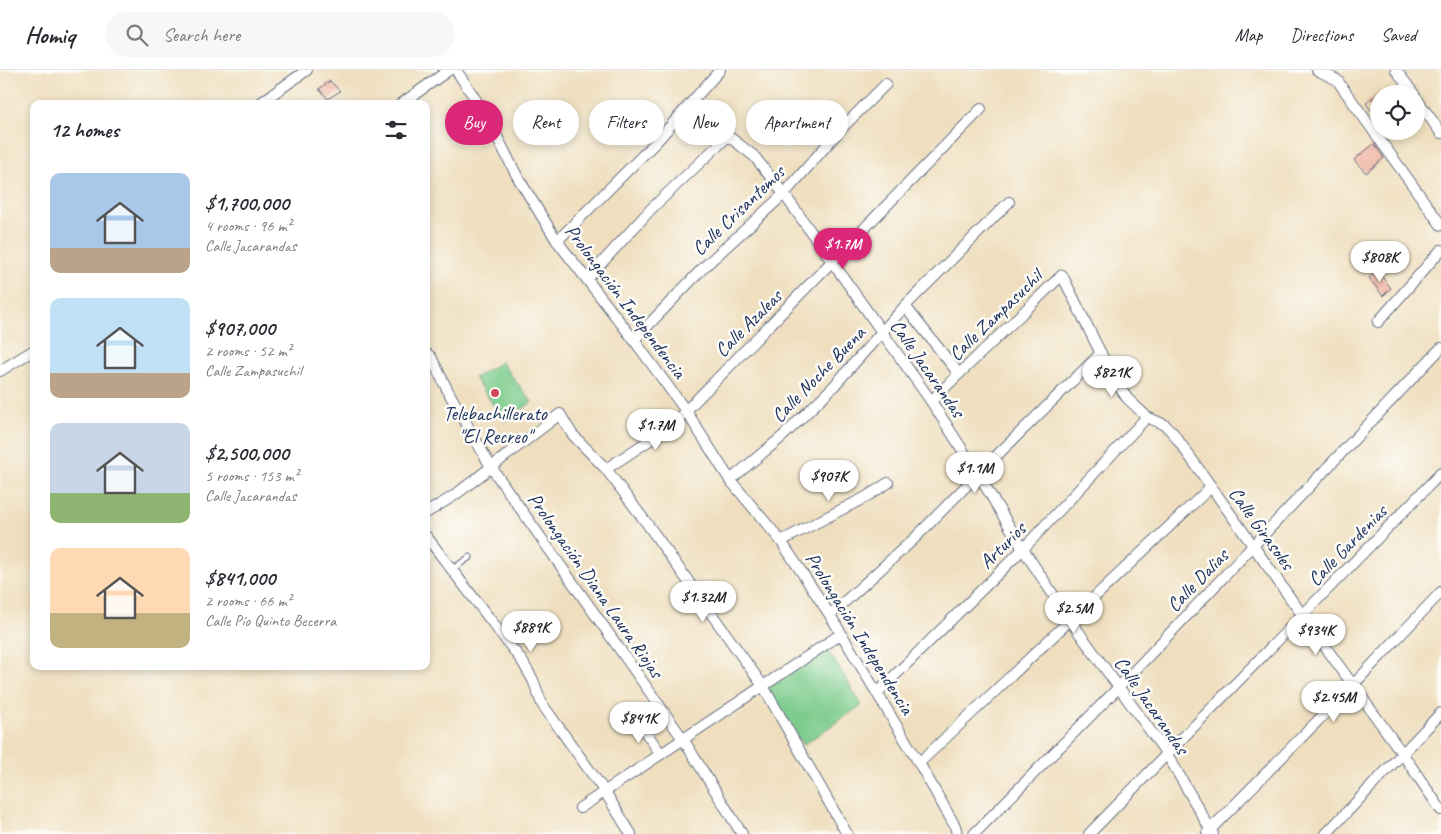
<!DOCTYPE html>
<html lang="en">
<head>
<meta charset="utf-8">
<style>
	body { margin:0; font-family:Caveat,sans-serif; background:#f7f7f7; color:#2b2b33; height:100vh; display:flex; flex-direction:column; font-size:19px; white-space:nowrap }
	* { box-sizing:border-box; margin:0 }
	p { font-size:16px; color:#7c7c81 }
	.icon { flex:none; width:28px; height:28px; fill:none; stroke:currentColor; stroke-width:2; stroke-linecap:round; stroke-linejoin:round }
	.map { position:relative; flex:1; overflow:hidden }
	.panel { position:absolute; left:30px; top:30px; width:400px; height:570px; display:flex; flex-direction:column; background:#fff; border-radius:10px; box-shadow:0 2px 8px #0003 }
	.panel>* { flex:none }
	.top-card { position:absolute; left:445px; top:30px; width:475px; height:45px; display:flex; gap:10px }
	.controls { position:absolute; left:1370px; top:15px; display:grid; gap:10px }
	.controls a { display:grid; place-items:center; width:55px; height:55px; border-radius:50%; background:#fff; box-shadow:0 2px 8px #0003; font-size:25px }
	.price { position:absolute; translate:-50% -42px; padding:0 11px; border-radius:18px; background:#fff; color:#222; font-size:16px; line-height:32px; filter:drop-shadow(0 1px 2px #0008) }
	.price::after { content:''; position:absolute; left:50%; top:30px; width:15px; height:11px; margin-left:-8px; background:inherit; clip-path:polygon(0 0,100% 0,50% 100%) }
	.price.current { background:#db2777; color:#fff }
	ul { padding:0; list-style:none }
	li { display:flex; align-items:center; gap:15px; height:125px; padding:0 20px }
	li span { display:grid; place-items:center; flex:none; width:140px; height:100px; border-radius:10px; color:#555 }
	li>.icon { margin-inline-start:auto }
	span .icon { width:60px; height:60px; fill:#fffc; stroke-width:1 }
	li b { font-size:21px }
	h2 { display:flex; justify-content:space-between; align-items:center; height:60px; padding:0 20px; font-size:21px }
	.chip { padding:0 18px; border-radius:22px; background:#fff; box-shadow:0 2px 8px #0003; font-size:18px; line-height:45px }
	.chip.current { background:#db2777; color:#fff }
	header { display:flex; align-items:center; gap:30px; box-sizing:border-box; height:70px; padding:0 25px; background:#fff; border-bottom:1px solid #e1e1e2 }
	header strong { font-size:24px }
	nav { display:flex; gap:28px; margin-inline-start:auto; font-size:18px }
	.search { width:350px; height:45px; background:#f7f7f7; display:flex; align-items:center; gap:12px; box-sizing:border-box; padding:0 18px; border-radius:28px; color:#7c7c81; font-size:19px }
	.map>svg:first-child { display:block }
	.green { fill:#7dcc8d; stroke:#4c7e76 }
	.building { fill:#edb1a0 }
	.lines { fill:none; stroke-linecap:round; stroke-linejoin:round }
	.lane-casing { stroke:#656d80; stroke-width:7 }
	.street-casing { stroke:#656d80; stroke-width:12 }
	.lane { stroke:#fff; stroke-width:5 }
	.street { stroke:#fff; stroke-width:10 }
	.poi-dot { fill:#d1495b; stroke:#fdfcf7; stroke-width:2 }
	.labels { text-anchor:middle; stroke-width:5; stroke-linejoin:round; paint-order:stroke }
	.street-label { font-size:20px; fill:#1b2f5e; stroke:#fdfcf7 }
	.poi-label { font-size:20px; fill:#1b2f5e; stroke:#fdfcf7 }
</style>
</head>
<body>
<header>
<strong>Homiq</strong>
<div class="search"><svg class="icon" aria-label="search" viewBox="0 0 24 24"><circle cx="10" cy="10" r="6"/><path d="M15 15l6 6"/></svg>Search here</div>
<nav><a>Map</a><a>Directions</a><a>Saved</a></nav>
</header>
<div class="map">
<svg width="1441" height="764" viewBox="0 0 1441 764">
	<rect width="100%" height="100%" fill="#fdfcf7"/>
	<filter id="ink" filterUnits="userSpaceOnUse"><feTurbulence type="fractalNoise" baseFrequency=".02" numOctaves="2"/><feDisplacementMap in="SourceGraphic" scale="10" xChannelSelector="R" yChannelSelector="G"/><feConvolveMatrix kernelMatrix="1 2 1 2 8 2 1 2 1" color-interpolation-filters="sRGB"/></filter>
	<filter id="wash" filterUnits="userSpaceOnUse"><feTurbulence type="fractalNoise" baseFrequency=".0096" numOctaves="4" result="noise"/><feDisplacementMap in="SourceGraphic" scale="20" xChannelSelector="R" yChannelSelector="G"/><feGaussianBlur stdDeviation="1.12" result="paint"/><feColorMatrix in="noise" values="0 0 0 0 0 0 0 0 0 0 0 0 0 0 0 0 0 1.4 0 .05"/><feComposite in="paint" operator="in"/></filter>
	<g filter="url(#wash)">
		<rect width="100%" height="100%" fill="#efdfbf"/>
		<g class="green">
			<path d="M501,292L532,332L505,351L474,308Z"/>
			<path d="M827,579L862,635L803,675L767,617Z"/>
		</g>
		<g id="blocks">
			<g class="building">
				<path d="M330,11L340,21L328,29L319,19Z"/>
				<path d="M1379,23V52L1366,33Z"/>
				<path d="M1374,74L1384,88L1366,103L1354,90Z"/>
				<path d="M1377,201L1391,218L1383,226L1369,208Z"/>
			</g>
		</g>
	</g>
	<g filter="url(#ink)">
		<use href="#blocks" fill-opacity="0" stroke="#656d80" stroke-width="1"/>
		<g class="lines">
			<g class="lane-casing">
				<path id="lane" d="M451,500L470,487"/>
			</g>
			<g class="street-casing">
				<g id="street">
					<path d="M456,0L486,45L517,106L557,171L634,270L686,341L730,410L781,471L830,545L919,693L955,756L957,764"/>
					<path d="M1317,0L1337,10L1441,155"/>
					<path d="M1396,0L1414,24"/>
					<path d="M1416,28L1441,63"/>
					<path d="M259,34L307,0"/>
					<path d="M401,34L449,0"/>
					<path d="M557,171L657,71L720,0"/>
					<path d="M587,209L652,138L728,66L754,86L784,124L931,331L978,404L1023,479L1070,550L1167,684L1213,764"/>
					<path d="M905,236L959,304"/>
					<path d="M1378,252L1441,180"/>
					<path d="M634,270L704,197L784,124L840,60L886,14"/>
					<path d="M426,283L431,287L449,323L491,397L683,669L742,764"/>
					<path d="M0,301L34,280"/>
					<path d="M931,331L1062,205L1112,306L1127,328L1147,347L1165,355L1173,363L1303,546L1402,683L1441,740"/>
					<path d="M606,399L671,356L981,39"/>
					<path d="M730,410L783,366L833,317L905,236L1009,132"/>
					<path d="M426,443L455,425L560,344L572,364L606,399L648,455L763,616L847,764"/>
					<path d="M426,466L522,591L533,610L542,634L605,722L631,764"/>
					<path d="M781,471L866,427L888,413"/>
					<path d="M830,545L915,468L978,404L1101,283"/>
					<path d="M877,623L1023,479L1147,347"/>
					<path d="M637,650L661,684"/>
					<path d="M919,693L1211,417"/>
					<path d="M580,738L841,564"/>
					<path d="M1207,763L1353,615L1441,522"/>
					<path d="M974,764L1119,617L1441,278"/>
					<path d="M1089,764L1441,403"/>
					<path d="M1326,764L1441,643"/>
				</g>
			</g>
			<use href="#lane" class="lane"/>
			<use href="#street" class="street"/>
		</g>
	</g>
	<circle class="poi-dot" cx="495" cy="323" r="5"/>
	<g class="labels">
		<g class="street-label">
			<text transform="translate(738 140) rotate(-44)" y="7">Calle Crisantemos</text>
			<text transform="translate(626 231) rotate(53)" y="7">Prolongación Independencia</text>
			<text transform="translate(995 245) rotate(-44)" y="7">Calle Zampasuchil</text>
			<text transform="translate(748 253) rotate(-45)" y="7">Calle Azaleas</text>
			<text transform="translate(928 298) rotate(55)" y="7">Calle Jacarandas</text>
			<text transform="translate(818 304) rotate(-46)" y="7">Calle Noche Buena</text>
			<text transform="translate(1262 458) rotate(54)" y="7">Calle Girasoles</text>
			<text transform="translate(1002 475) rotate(-45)" y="7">Arturios</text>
			<text transform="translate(1347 475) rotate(-46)" y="7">Calle Gardenias</text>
			<text transform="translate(1197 510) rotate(-46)" y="7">Calle Dalias</text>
			<text transform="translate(596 515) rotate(55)" y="7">Prolongación Diana Laura Riojas</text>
			<text transform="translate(860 563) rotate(58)" y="7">Prolongación Independencia</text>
			<text transform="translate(1152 635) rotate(55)" y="7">Calle Jacarandas</text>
		</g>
		<g class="poi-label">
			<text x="495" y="350">Telebachillerato<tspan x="495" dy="23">"El Recreo"</tspan></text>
		</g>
	</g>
</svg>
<div class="controls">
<a><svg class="icon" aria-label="locate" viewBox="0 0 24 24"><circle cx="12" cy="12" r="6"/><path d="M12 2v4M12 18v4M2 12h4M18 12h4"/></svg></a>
</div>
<b class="price current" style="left:843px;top:200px">$1.7M</b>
<b class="price" style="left:1380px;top:213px">$808K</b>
<b class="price" style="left:1112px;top:328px">$821K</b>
<b class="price" style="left:656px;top:381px">$1.7M</b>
<b class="price" style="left:975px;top:424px">$1.1M</b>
<b class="price" style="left:829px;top:432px">$907K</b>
<b class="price" style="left:703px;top:553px">$1.32M</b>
<b class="price" style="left:1074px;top:564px">$2.5M</b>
<b class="price" style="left:531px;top:583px">$889K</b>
<b class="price" style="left:1316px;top:586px">$934K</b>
<b class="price" style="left:1334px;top:653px">$2.45M</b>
<b class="price" style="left:639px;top:674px">$841K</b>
<div class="top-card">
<a class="chip current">Buy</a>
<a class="chip">Rent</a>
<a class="chip">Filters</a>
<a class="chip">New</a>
<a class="chip">Apartment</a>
</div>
<section class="panel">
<h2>12 homes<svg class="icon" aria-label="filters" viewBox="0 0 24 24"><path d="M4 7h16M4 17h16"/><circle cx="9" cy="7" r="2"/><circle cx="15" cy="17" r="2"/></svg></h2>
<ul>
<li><span style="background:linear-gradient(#a9c7e8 75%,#b9a48a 0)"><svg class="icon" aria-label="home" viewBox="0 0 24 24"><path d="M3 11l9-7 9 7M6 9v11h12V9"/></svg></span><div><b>$1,700,000</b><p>4 rooms · 96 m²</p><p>Calle Jacarandas</p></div></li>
<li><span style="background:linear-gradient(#bfe0f5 75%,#b9a48a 0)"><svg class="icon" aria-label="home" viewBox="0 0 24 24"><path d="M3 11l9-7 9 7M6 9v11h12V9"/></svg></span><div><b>$907,000</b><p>2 rooms · 52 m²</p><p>Calle Zampasuchil</p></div></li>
<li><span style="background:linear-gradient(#c9d6e8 70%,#8fb573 0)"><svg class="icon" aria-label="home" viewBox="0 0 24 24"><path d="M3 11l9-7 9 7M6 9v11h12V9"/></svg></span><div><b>$2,500,000</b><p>5 rooms · 153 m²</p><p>Calle Jacarandas</p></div></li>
<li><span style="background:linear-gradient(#ffd9b3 65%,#c2b280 0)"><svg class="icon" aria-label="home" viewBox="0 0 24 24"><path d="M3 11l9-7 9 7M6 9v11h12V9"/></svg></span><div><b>$841,000</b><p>2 rooms · 66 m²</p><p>Calle Pío Quinto Becerra</p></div></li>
</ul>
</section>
</div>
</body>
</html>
